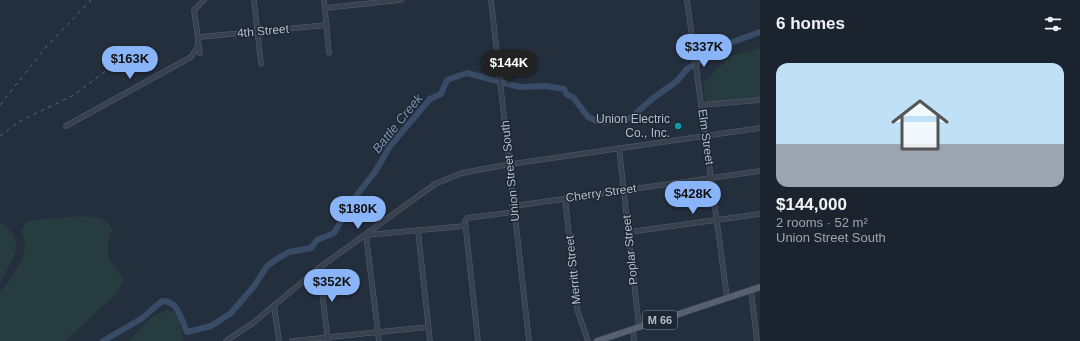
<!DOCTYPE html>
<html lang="en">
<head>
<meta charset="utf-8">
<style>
	body { margin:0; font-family:Arial,sans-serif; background:#282f3a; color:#f1f3f6; height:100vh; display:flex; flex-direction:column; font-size:15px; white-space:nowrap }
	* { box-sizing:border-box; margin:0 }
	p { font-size:13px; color:#a0a4aa }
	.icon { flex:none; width:22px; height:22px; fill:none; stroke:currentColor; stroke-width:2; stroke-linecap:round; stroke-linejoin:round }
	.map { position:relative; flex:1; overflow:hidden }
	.sheet { display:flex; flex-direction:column; background:#1b232e; width:320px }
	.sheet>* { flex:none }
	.price { position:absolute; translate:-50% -34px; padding:0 9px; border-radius:14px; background:#8ab4f8; color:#111; font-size:13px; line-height:26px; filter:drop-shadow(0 1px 2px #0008) }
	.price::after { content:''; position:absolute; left:50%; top:24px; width:12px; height:9px; margin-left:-6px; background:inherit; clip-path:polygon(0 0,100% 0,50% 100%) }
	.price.on { background:#222; color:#fff }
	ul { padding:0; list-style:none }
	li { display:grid; align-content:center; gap:8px; height:212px; padding:0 16px }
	li span { display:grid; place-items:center; height:124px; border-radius:12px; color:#555 }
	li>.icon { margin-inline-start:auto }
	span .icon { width:72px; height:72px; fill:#fffc; stroke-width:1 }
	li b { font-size:17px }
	h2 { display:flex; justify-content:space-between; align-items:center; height:48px; padding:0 16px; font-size:17px }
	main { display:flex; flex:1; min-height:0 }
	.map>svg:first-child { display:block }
	.green { fill:#263c3f }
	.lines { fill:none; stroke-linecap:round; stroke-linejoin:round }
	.river { stroke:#394c67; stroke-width:6 }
	.minor-casing { stroke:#565f6c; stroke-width:5.5 }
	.major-casing { stroke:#414a57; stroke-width:7 }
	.minor { stroke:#38414e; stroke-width:4.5 }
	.major { stroke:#56606e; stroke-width:6 }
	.rail { stroke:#5a6575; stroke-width:1; stroke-dasharray:4 4; stroke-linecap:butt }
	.culture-dot { fill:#0f9aa8; stroke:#1d2633; stroke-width:1.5 }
	.labels { text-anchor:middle; stroke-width:3; stroke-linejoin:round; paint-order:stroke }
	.shield { fill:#1d2633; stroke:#878f9c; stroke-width:1 }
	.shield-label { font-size:11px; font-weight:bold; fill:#b4bcc9 }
	.street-label { font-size:12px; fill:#b4bcc9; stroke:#1d2633 }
	.poi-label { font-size:12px; fill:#b4bcc9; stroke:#1d2633; text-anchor:end }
	.water-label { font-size:13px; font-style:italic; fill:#7c92b1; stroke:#1d2633 }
</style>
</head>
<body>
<main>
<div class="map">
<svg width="760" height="341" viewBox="0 0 760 341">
	<rect width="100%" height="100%" fill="#242f3e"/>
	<g class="green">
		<path d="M760,48V98L706,103L703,83L731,56Z"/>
		<path d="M85,216C95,217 109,219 112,230L108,243V259L124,279L117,293L65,341H0V291C10,283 25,259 25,246C25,240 22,236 21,231L25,223L31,220Z"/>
		<path d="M0,222C31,245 10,258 0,285Z"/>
		<path d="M166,310L177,312L184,341H129L151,318Z"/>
	</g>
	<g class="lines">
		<path class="river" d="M103,341L141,319L162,301C179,301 181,320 187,332L211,326L231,313L255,285L267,266L277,259L289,252L311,248L317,240L334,233L356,196L375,172L390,146L430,99L441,94L447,80L467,73L520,87L546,86L564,89L567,95L573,97L588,117L597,121L607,122L631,118L652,99L677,81L687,69L730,43L760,32"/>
		<g class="minor-casing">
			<g id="minor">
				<path d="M254,0L261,64"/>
				<path d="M324,0L329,53"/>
				<path d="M491,0L529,341"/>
				<path d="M687,0L727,297"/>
				<path d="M325,8L401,0"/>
				<path d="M200,53L194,10L204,0"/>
				<path d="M701,105L760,100"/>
				<path d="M66,126L191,57L197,48L199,37L327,25"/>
				<path d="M619,148L639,327"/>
				<path d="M565,198L577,309L588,341"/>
				<path d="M514,206L760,171"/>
				<path d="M418,231L430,341"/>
				<path d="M629,232L760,214"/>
				<path d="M319,268L328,341"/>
				<path d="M751,290L757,341"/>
				<path d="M274,305L279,341"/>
				<path d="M633,329L634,341"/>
				<path d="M226,341L253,323L319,268L435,184L462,173L505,165L760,128"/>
				<path d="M292,341L428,327"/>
				<path d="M379,341L366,235L465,226"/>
				<path d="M478,341L465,221L467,218L514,212"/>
			</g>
		</g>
		<g class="major-casing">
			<path id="major" d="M597,341L760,287"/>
		</g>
		<use href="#minor" class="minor"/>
		<use href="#major" class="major"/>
		<g class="rail">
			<path d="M0,105L46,47L91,0"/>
			<path d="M0,136L20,121L74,95L127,55"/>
		</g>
	</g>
	<circle class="culture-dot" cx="678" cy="126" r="4"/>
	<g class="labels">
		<rect class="shield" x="643" y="311" width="34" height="18" rx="3"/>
		<g class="shield-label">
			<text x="660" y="324">M 66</text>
		</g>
		<g class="street-label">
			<text transform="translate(263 31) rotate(-5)" y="4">4th Street</text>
			<text transform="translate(706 137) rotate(82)" y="4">Elm Street</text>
			<text transform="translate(510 171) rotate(-96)" y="4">Union Street South</text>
			<text transform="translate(601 193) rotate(-8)" y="4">Cherry Street</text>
			<text transform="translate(630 250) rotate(-96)" y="4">Poplar Street</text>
			<text transform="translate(573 270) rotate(-96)" y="4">Merritt Street</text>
		</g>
		<g class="poi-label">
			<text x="670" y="123">Union Electric<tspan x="670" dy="14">Co., Inc.</tspan></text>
		</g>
		<g class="water-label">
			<text transform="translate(397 123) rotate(-51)" y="5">Battle Creek</text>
		</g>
	</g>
</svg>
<b class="price" style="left:704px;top:68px">$337K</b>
<b class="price" style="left:130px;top:80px">$163K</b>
<b class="price on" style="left:509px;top:84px">$144K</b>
<b class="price" style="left:693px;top:215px">$428K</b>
<b class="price" style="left:358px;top:230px">$180K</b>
<b class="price" style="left:332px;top:303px">$352K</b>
</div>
<section class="sheet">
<h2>6 homes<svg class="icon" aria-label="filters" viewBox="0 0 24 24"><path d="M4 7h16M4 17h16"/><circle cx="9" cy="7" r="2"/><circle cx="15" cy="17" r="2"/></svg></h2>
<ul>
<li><span style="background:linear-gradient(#bfe0f5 65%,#9aa5b1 0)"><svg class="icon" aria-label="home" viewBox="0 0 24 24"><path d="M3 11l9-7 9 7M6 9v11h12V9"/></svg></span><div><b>$144,000</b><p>2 rooms · 52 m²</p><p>Union Street South</p></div></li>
</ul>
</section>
</main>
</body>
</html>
